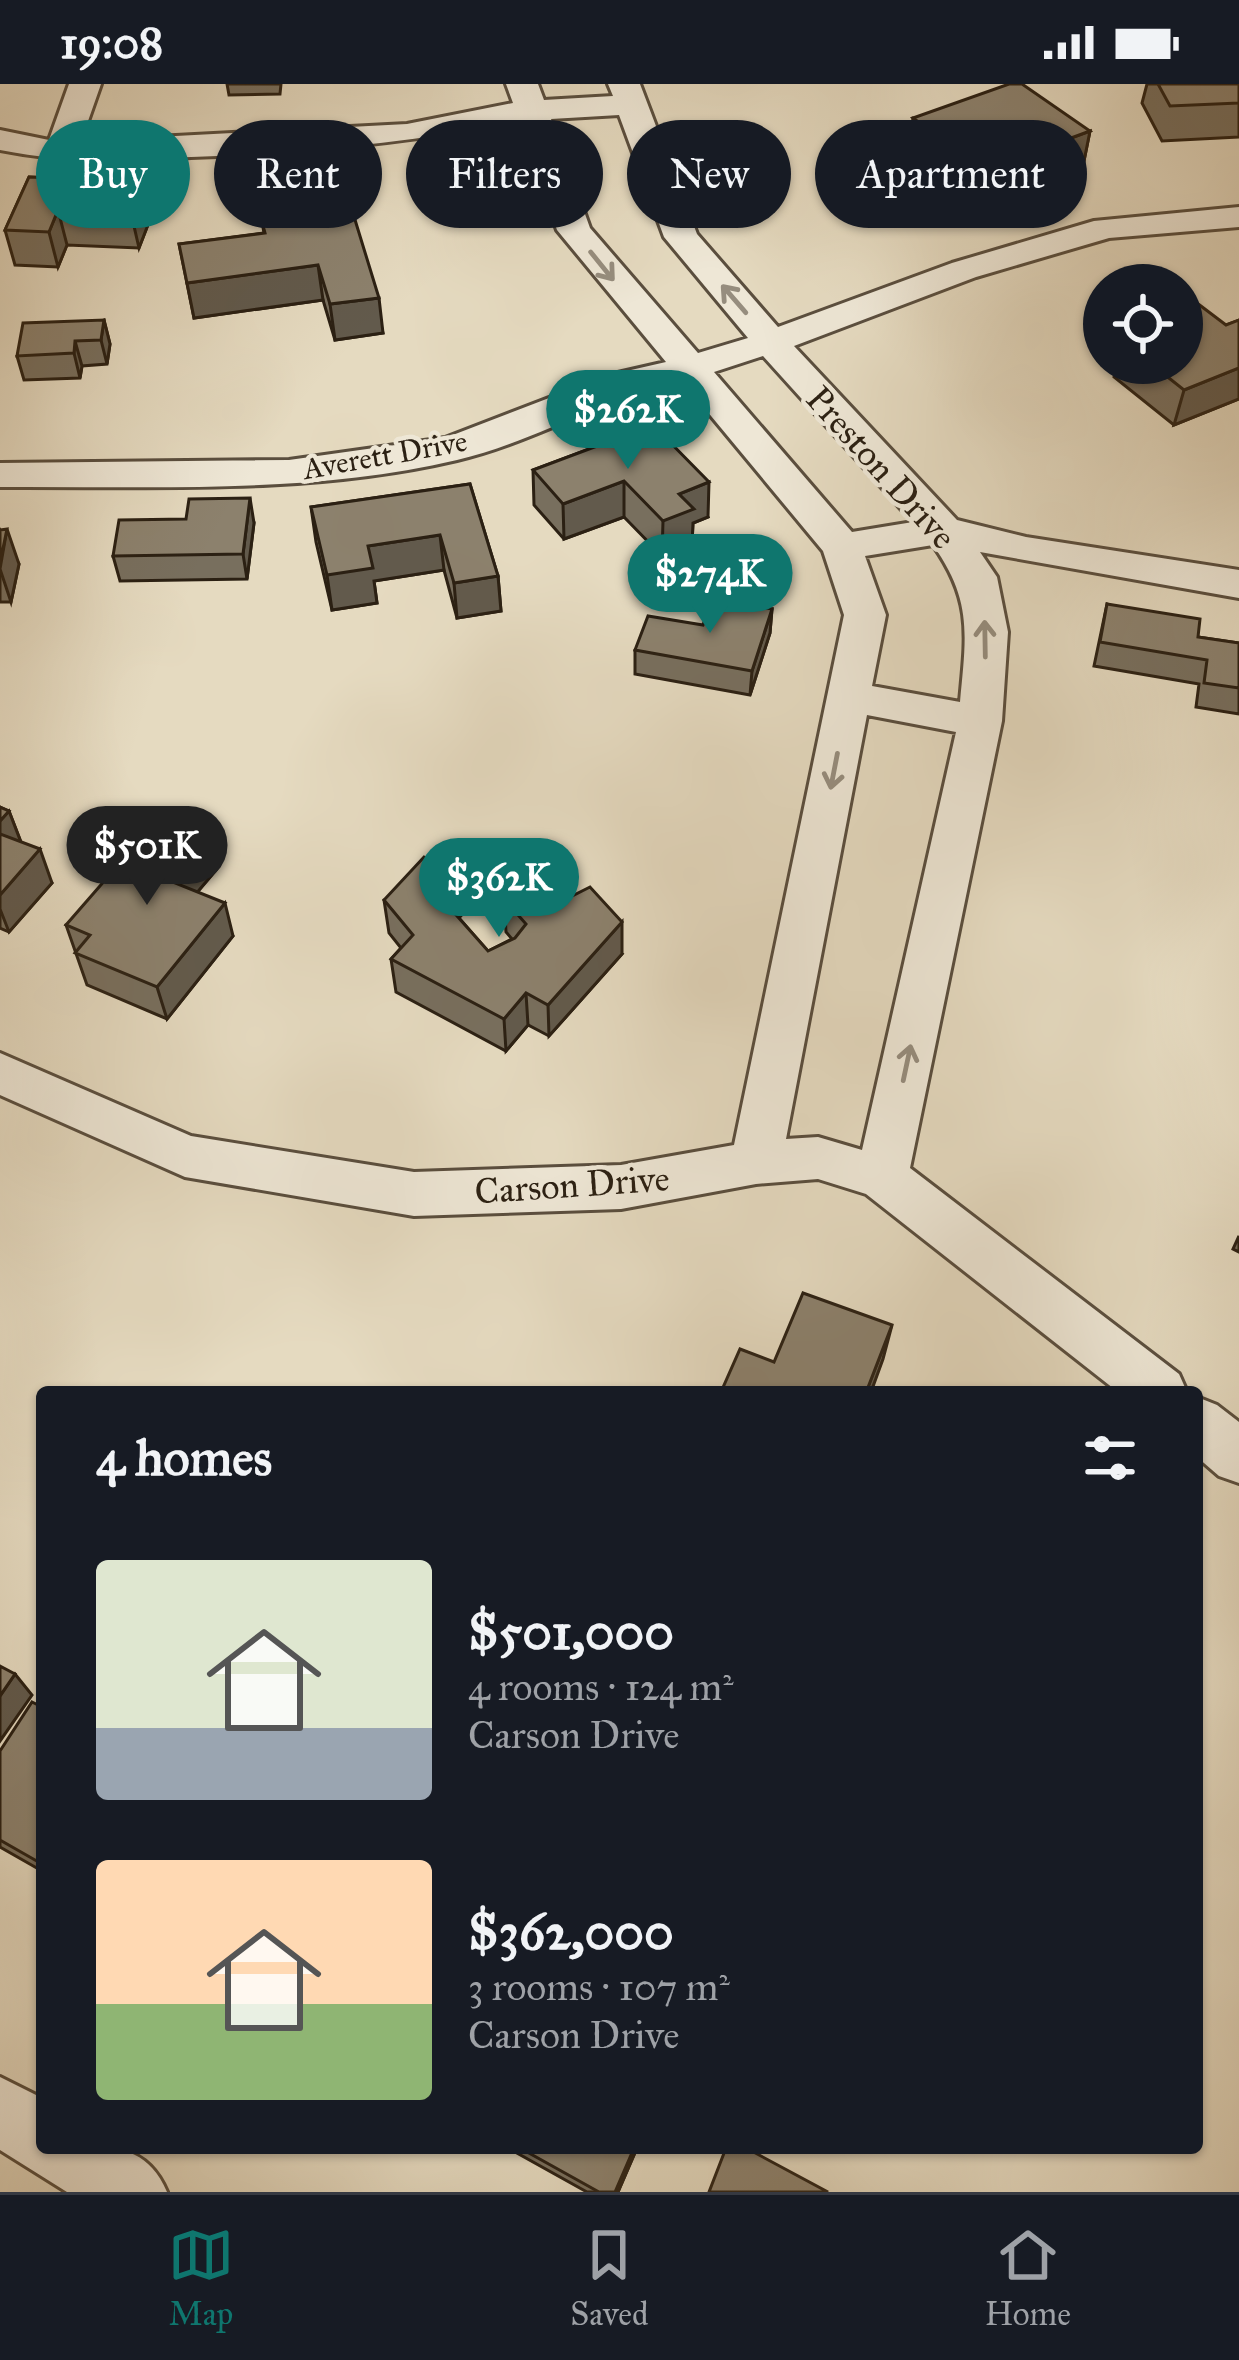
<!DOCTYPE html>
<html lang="en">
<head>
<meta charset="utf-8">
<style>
	body { margin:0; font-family:"IM FELL Great Primer",serif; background:#20242c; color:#f1f3f6; height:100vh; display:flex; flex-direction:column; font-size:45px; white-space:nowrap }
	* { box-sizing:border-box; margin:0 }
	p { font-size:39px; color:#9ea1a6 }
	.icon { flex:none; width:66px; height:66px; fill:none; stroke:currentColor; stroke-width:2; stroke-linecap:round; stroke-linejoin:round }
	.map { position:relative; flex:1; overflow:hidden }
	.drawer { position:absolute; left:36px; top:1302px; width:1167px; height:768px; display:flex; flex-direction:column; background:#171b24; border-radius:12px; box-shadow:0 3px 9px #0004 }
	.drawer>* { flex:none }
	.top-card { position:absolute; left:36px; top:36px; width:1167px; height:108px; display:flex; gap:24px }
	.buttons { position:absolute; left:1083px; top:180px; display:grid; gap:24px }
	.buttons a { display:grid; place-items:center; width:120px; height:120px; border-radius:50%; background:#171b24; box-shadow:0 3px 9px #0004; font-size:60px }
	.price { position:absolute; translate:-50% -102px; padding:0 27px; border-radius:42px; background:#0f766e; color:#fff; font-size:39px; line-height:78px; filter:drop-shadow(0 3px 6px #0008) }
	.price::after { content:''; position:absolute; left:50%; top:72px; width:36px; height:27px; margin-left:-18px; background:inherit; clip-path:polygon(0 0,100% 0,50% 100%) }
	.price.on { background:#222; color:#fff }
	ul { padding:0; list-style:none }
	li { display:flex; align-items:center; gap:36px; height:300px; padding:0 60px }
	li span { display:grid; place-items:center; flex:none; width:336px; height:240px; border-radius:12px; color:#555 }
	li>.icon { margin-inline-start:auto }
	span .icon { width:144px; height:144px; fill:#fffc; stroke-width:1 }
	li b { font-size:51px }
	h2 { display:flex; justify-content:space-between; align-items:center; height:144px; padding:0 60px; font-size:51px }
	.pill { padding:0 42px; border-radius:54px; background:#171b24; box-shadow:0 3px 9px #0004; font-size:42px; line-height:108px }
	.pill.on { background:#0f766e; color:#fff }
	.status { display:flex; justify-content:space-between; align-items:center; height:84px; padding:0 60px; background:#171b24; direction:ltr }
	.status svg { height:33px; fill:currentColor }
	.dock { display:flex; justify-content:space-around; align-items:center; height:168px; border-top:3px solid #363941; background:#171b24; font-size:33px; color:#9ea1a6 }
	.dock a { display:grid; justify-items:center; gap:6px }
	.dock .on { color:#0f766e }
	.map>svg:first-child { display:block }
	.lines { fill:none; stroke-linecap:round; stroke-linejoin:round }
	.minor-casing { stroke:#5a4e3e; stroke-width:6 }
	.minor { fill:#eee7d6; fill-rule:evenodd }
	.wall { fill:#786f5e; stroke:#2b2013; stroke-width:3 }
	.shaded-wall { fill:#625a4c; stroke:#2b2013; stroke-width:3 }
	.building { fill:#8c816d; stroke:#2b2013; stroke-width:3 }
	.oneway { stroke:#968d7e }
	.labels { text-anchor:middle; stroke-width:9; stroke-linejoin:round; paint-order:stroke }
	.far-street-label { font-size:30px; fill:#2b2013; stroke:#eee7d6 }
	.street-label { font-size:36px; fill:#2b2013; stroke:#eee7d6 }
</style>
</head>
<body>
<div class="status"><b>19:08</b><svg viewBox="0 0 49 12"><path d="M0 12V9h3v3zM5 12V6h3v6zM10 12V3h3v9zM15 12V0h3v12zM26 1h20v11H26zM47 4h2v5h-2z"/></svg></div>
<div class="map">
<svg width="1239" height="2108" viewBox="0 0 1239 2108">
	<rect width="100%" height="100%" fill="#e5dac0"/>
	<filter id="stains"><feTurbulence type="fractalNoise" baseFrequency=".00167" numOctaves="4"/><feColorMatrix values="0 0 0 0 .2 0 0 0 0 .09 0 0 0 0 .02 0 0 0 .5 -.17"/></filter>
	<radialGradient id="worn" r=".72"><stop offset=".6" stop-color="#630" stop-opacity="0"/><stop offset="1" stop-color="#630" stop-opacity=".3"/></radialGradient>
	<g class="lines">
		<g class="minor-casing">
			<g id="minor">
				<path d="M69,0H101L81,57L407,40L513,19L506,0H538L544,16L613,12L608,0H640L697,150L778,243L952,179L1094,137L1239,123V143L1109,154L976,193L794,262L957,436L1026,453L1239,486V514L980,468L997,493L1008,548L1002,637L910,1084L1179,1290L1187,1308H1118L866,1110L818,1095L756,1100L621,1125L414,1132L185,1093L0,1011V969L191,1052L414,1088L621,1081L734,1061L844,531L823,467L682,297C604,314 534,358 457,376C308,411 151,402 0,403V379L289,376L445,354L609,291L666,278L557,146L519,37C410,59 303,69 191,73C121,76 70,80 0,66V46L49,56ZM619,31L664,153L748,254L698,269L590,144L551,35ZM763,272L913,438L852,448L714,288ZM933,461C973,517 966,552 960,618L872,602L886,531L865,472ZM867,631L956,648L862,1066L818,1053L786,1055Z"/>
				<path d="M1197,1313L1217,1321L1239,1338V1399L1219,1392L1197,1373Z"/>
				<path d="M0,1993L42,2014V2064C95,2064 143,2051 167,2108H67L0,2066Z"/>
			</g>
		</g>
		<use href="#minor" class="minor"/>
	</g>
	<g class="wall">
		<path d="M227,0H281L280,10L229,11Z"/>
		<path d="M1147,0H1239V53L1162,57L1142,19Z"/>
		<path d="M913,34L1090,47L1083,82L978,121L908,69Z"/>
		<path d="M29,93L143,98L151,133L139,164L67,161L58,183L15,181L5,146Z"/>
		<path d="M352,126L383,249L335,256L323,216L194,234L179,160L264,149L262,138Z"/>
		<path d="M104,236L110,260L107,280L82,282L80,294L24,296L17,272Z"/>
		<path d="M1239,236V315L1174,341L1114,293L1117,279H1182L1226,241Z"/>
		<path d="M653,341L708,433L693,439L692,460L662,472L624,433L564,455L534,421L533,386Z"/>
		<path d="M470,400L498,492L501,527L457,534L444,486L374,497L377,519L332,526L316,458L311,423Z"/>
		<path d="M186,435L254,439L247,495L120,497L113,472Z"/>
		<path d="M0,446L19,480L11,518H0Z"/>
		<path d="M1107,520L1198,553L1239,559V630L1196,623L1199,600L1094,582Z"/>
		<path d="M772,525L770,549L750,611L635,590V566L703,541Z"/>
		<path d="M0,723L9,727L21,758L52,799L9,848L0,844Z"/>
		<path d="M216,786L197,808L233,852L167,935L87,901L66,841Z"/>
		<path d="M463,793L466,826L459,834L488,867L512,855L506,848L504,815L622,870L549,952L528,941L506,967L396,908L391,875L401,864L389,849L384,816Z"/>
		<path d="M1239,1152V1168L1233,1165Z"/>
		<path d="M42,1623V1787L0,1763V1667Z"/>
		<path d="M508,2064H637L618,2108H587Z"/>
	</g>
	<g class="shaded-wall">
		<path d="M1090,47L1083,82L978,121L984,86Z"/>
		<path d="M143,98L151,133L139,164L131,129Z"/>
		<path d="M58,126L67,161L58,183L49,148Z"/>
		<path d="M318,181L323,216L194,234L187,199Z"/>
		<path d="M379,214L383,249L335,256L330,220Z"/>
		<path d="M104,236L110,260L107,280L101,256Z"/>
		<path d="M75,257L82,282L80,294L74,269Z"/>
		<path d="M1239,284V315L1174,341L1184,306Z"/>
		<path d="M624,397V433L564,455L563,420Z"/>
		<path d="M709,398L708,433L693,439L692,460L662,472L663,437L679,410Z"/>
		<path d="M250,414L254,439L247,495L243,470Z"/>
		<path d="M7,445L19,480L11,518L0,485Z"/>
		<path d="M440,451L444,486L374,497L377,519L332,526L327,491L368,462Z"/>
		<path d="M498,492L501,527L457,534L454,499Z"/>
		<path d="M772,525L770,549L750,611L752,587Z"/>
		<path d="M9,727L22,761L0,767V737Z"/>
		<path d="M208,752L216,786L179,830L170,797Z"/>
		<path d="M40,765L52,799L9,848L0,825V811Z"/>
		<path d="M463,793L466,826L446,847L442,815Z"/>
		<path d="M225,819L233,852L167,935L157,903Z"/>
		<path d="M622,838V870L549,952L548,921Z"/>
		<path d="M526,909L528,941L506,967L504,935Z"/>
		<path d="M892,1241L883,1275L871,1308H866Z"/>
		<path d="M15,1590L32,1611L0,1657V1612Z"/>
		<path d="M634,2064H637L618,2108H615Z"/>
	</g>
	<g class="building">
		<path d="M1009,0H1022L1090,47L984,86L913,34Z"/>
		<path d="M1158,0H1239V19L1170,22Z"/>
		<path d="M29,93L143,98L131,129L58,126L49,148L5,146Z"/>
		<path d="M352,126L379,214L330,220L318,181L187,199L179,160L265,149L262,138Z"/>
		<path d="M1189,213L1226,241L1239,236V284L1184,306L1150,279H1182V216Z"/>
		<path d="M104,236L101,256L75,257L74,269L17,272L23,239Z"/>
		<path d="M653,341L709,398L679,410L694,425L663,437L624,397L563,420L533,386Z"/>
		<path d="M470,400L498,492L454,499L440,451L368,462L373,484L327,491L311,423Z"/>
		<path d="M250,414L243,470L113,472L119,436L186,435L189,415Z"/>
		<path d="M7,445L0,479V446Z"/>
		<path d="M712,515L772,525L752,587L635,566L648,532L703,541Z"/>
		<path d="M1107,520L1200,535L1198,553L1239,559V604L1204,599L1207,576L1100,558Z"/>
		<path d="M0,723L9,727L0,737Z"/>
		<path d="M160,733L208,752L170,797L225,819L157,903L75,869L90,851L66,841Z"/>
		<path d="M0,750L40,765L0,811Z"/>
		<path d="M424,773L463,793L442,815L488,867L515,854L526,840L504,815L525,791L570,813L590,803L622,838L548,921L526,909L504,935L391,875L413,851L384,816Z"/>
		<path d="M803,1209L892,1241L867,1306L871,1308H721L740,1265L774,1278Z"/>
		<path d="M0,1582L15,1590L0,1612Z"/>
		<path d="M32,1618L42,1623V1780L0,1756V1667Z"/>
		<path d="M520,2064H634L615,2108H599Z"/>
		<path d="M726,2064H746L828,2108H709Z"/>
	</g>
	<defs><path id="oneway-shaft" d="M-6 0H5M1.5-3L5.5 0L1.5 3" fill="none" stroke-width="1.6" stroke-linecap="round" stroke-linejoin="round" transform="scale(3)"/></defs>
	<g class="oneway">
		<use href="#oneway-shaft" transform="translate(602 182) rotate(51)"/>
		<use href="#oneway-shaft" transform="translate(734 215) rotate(-131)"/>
		<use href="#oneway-shaft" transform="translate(985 555) rotate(-91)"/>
		<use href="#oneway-shaft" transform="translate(834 687) rotate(101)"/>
		<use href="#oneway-shaft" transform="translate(907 979) rotate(-78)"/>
	</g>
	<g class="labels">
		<g class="far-street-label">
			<text transform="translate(385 371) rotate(-10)" y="10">Averett Drive</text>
		</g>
		<g class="street-label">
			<text transform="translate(882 383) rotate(48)" y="13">Preston Drive</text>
			<text transform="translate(572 1100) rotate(-4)" y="13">Carson Drive</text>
		</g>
	</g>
	<rect width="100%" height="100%" filter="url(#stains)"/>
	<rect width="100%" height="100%" fill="url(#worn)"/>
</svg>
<div class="buttons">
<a><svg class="icon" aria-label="locate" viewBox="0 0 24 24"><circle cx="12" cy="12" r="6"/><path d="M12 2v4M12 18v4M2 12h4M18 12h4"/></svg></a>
</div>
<b class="price" style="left:628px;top:388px">$262K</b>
<b class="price" style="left:710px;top:552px">$274K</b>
<b class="price on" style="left:147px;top:824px">$501K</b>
<b class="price" style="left:499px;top:856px">$362K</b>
<div class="top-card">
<a class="pill on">Buy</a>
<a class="pill">Rent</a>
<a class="pill">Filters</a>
<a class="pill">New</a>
<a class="pill">Apartment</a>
</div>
<section class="drawer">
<h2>4 homes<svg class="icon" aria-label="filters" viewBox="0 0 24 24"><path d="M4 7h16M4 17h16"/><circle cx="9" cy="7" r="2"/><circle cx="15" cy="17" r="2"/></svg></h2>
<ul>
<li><span style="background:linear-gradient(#dfe7d0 70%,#9aa5b1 0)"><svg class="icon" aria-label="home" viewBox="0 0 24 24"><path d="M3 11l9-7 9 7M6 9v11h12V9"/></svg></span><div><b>$501,000</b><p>4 rooms · 124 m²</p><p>Carson Drive</p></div></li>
<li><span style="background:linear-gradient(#ffd9b3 60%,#8fb573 0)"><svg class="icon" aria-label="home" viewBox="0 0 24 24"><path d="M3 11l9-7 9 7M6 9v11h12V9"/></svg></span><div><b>$362,000</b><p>3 rooms · 107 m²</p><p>Carson Drive</p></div></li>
</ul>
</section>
</div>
<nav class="dock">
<a class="on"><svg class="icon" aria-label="map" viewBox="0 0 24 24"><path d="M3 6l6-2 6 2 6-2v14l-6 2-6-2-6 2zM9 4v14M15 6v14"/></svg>Map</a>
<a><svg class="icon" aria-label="saved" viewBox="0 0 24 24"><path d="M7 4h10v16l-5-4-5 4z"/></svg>Saved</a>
<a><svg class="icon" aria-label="home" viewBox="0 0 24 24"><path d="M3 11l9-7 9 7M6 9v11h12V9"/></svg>Home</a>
</nav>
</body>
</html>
